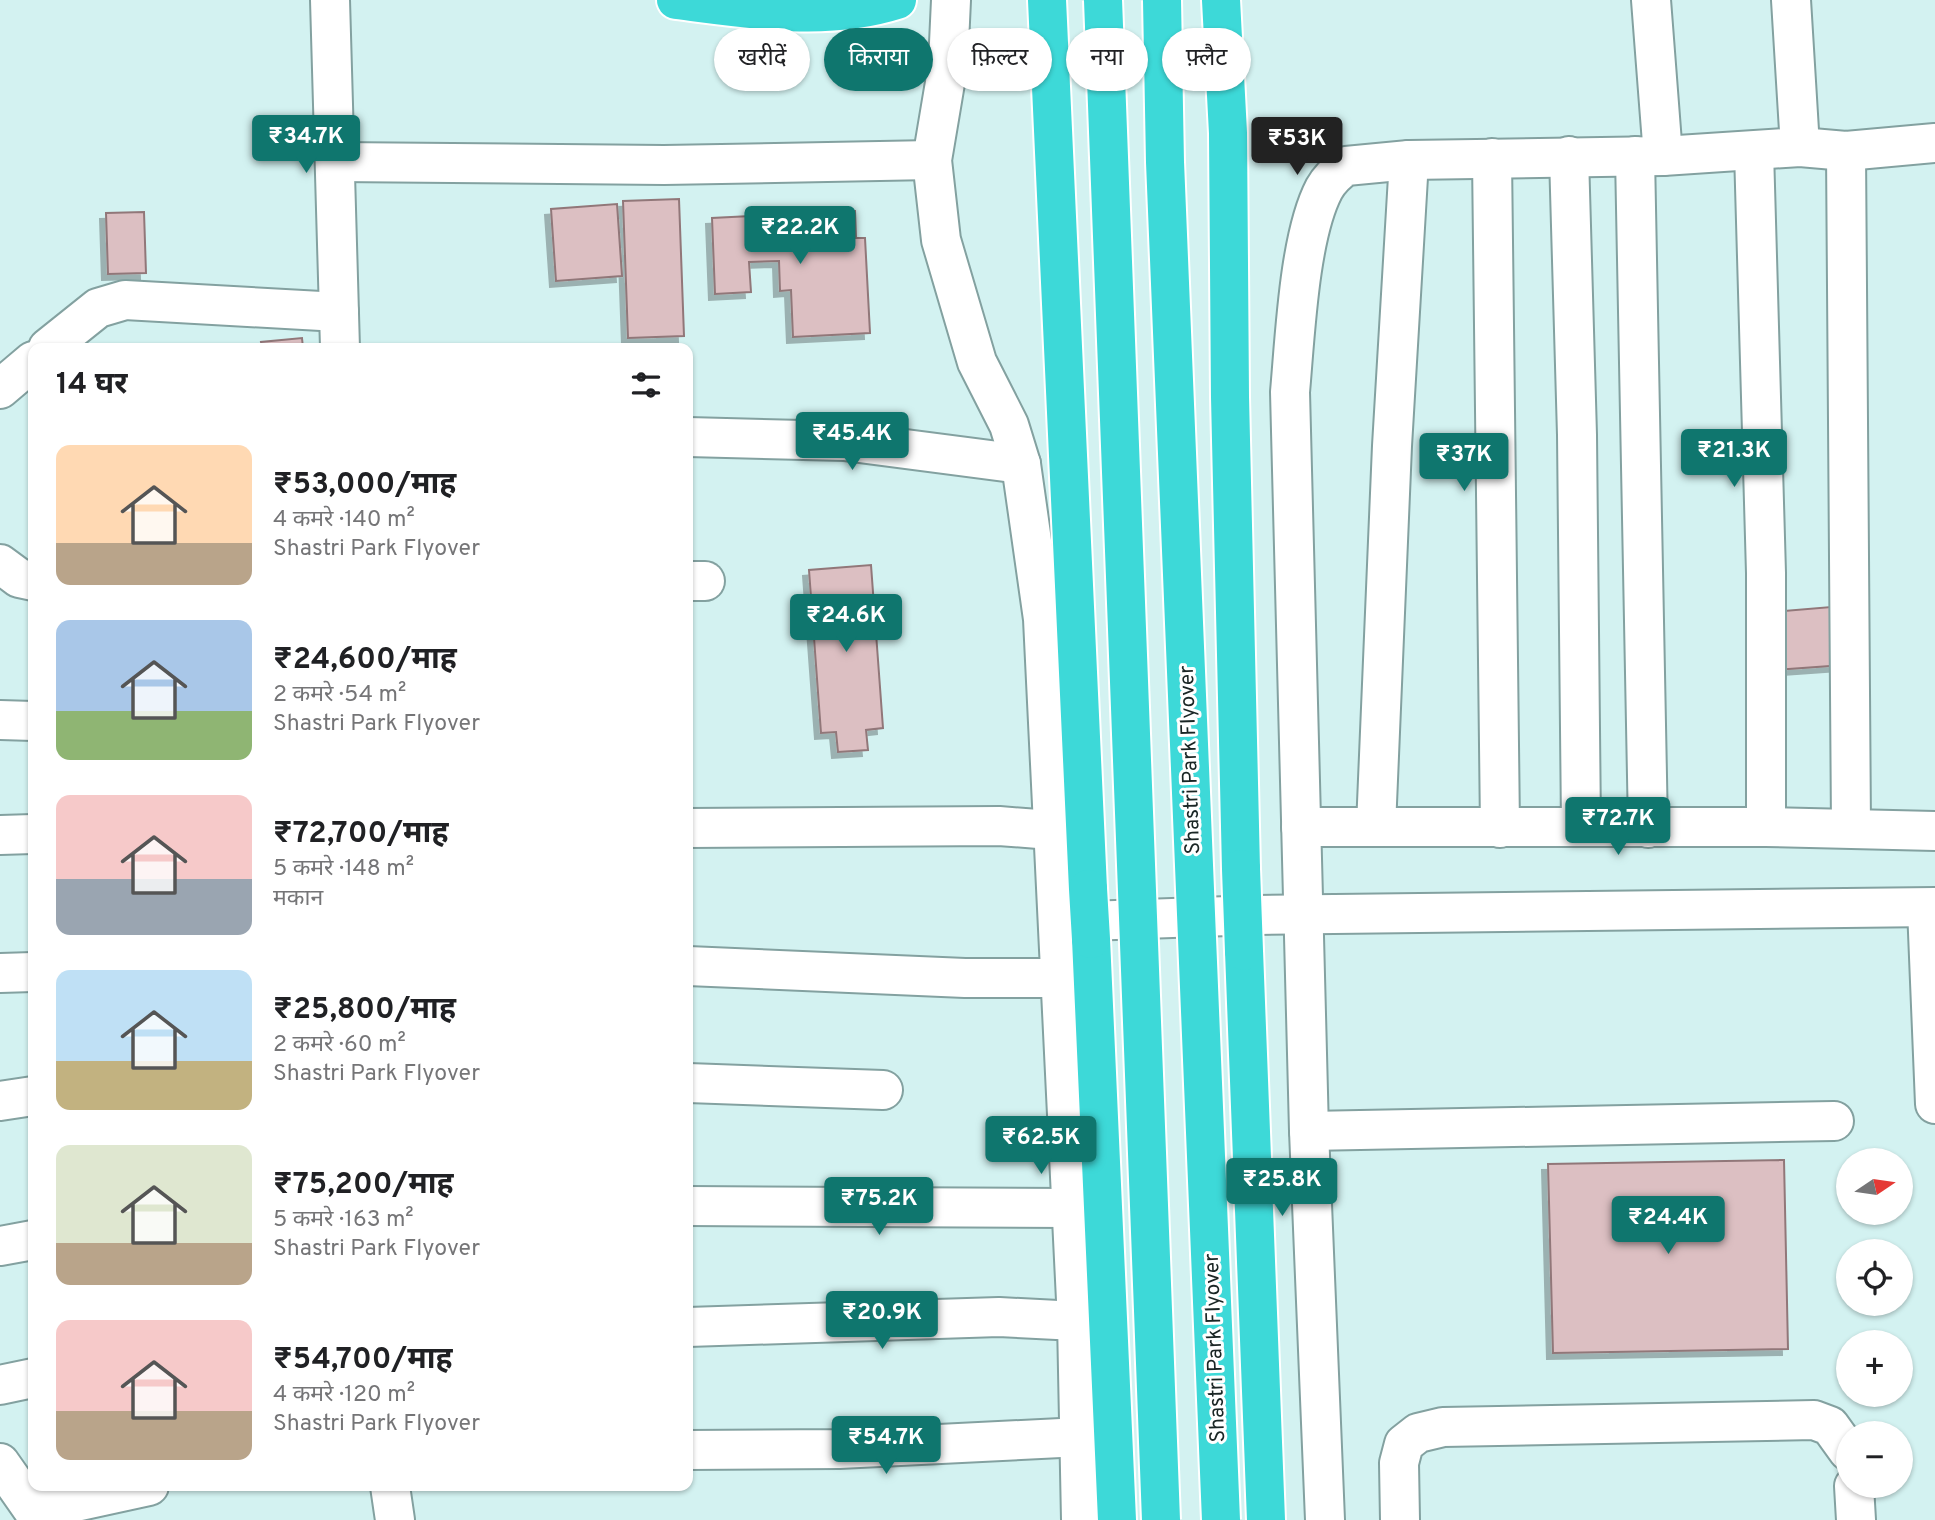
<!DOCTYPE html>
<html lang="hi">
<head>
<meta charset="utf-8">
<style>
	body { margin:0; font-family:Overpass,"Noto Sans Devanagari",sans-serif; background:#f2f2f2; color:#202124; height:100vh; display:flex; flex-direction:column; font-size:26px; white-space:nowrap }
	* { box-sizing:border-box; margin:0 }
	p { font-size:23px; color:#757577 }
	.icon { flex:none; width:38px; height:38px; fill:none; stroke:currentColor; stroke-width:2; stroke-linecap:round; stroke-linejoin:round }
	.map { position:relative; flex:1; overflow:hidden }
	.details { position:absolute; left:28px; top:343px; width:665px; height:1148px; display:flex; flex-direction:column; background:#fff; border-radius:14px; box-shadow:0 2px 5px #0004 }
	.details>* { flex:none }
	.top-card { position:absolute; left:714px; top:28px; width:665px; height:63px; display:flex; gap:14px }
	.needle { width:46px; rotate:77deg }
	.controls { position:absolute; left:1836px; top:1148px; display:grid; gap:14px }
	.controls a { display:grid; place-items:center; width:77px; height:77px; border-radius:50%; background:#fff; box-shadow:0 2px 5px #0004; font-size:35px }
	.price { position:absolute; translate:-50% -60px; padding:0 16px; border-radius:7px; background:#0f766e; color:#fff; font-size:23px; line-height:46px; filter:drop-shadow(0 2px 4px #0008) }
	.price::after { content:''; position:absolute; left:50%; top:42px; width:21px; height:16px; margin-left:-10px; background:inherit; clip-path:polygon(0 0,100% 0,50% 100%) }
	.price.current { background:#222; color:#fff }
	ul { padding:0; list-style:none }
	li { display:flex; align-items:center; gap:21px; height:175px; padding:0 28px }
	li span { display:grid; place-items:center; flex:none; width:196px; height:140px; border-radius:14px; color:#555 }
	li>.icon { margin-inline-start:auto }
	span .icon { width:84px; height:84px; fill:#fffc; stroke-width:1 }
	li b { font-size:30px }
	h2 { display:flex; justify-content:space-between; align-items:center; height:84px; padding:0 28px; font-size:30px }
	.chip { padding:0 24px; border-radius:32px; background:#fff; box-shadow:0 2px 5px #0004; font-size:24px; line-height:63px }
	.chip.current { background:#0f766e; color:#fff }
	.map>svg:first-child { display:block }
	.building { fill:#dcbfc2; stroke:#917779; stroke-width:2; filter:url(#shadow) }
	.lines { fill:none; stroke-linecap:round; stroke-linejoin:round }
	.minor-casing { stroke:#83a1a0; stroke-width:42 }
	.highway-casing { stroke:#fff; stroke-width:42 }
	.minor { stroke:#fff; stroke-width:38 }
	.highway { stroke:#3dd9d8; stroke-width:38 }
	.highway-bridge-casing { stroke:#fff; stroke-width:42; stroke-linecap:butt }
	.highway-bridge { stroke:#3dd9d8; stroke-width:38 }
	.labels { text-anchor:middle; stroke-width:6; stroke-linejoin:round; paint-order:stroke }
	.street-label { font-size:21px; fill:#1a2625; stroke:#fff }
</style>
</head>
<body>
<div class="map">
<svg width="1935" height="1520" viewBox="0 0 1935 1520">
	<defs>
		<filter id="shadow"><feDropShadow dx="-6" dy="6" stdDeviation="0" flood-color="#0004"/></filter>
	</defs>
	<rect width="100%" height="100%" fill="#d3f2f1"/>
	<g class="building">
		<path d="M679,199L684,336L628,338L623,201Z"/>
		<path d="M617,204L622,276L556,281L551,209Z"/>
		<path d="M855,211L856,238H865L870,333L793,337L791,290L780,291L779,261L749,262L751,292L715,294L712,218Z"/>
		<path d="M144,212L146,273L108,274L106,213Z"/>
		<path d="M302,338L303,348H262L261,342Z"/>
		<path d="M871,565L883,728L866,730L868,750L838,752L836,732L821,733L809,570Z"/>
		<path d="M1843,606L1844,665L1776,670L1772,612Z"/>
		<path d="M1784,1160L1788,1349L1553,1353L1548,1164Z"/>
	</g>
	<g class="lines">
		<g class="minor-casing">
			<g id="minor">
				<path d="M330,0L340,348"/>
				<path d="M951,0L948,65L932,160L941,240L977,362L1009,425L1021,464L1043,619L1077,1321L1081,1520"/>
				<path d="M1651,0L1663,156"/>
				<path d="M1791,0L1800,147"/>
				<path d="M1754,151L1766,573V827"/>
				<path d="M1846,151L1851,828"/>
				<path d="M1569,156L1577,435L1581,826"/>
				<path d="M1635,156L1648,828"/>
				<path d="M1492,158L1500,828"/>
				<path d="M336,162L664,165L932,160"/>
				<path d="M48,348L98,308L125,300L339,312"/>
				<path d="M0,389L33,361"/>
				<path d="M688,437L844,441L1021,464"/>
				<path d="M0,564L19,578L33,581"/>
				<path d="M688,581H705"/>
				<path d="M0,720L33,721"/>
				<path d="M1301,827H1766L1935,831"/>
				<path d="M1376,827L1392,446L1409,160"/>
				<path d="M688,828L999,826L1051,830"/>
				<path d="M0,835L33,834"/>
				<path d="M1927,908L1935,1104"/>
				<path d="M1059,922L1257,915L1935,907"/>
				<path d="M688,966L965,978H1059"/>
				<path d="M0,973L33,972"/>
				<path d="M688,1083L883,1090"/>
				<path d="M0,1101L33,1096"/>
				<path d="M1309,1131L1834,1121"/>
				<path d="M688,1206L1072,1208"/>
				<path d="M0,1246L33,1240"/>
				<path d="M688,1327L999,1317L1077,1321"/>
				<path d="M0,1385L33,1378"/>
				<path d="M688,1450L839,1449L1081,1437"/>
				<path d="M0,1463L40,1520"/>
				<path d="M390,1486L395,1520"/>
				<path d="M1854,1486L1856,1520"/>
				<path d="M34,1511L149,1486"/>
				<path d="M1325,1520L1309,1131L1290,392C1295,337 1299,237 1324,189C1329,180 1337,172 1346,166L1409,160L1663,156L1800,147L1846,151L1935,143"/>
				<path d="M1400,1520L1399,1463L1404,1444L1418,1433L1443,1427L1814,1420L1830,1426L1848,1451"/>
			</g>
		</g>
		<g class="highway-casing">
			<g id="highway">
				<path d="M676,0C749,9 825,23 897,0"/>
				<path d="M1047,0L1088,889"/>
				<path d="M1221,0L1228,133L1230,397L1241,869"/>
				<path d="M1091,939L1117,1520"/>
				<path d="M1244,951L1266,1520"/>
			</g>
		</g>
		<use href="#minor" class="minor"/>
		<use href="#highway" class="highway"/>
		<g class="highway-bridge-casing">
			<g id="highway-bridge">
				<path d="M1103,0L1161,1520"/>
				<path d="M1162,0L1165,162L1221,1520"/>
				<path d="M1241,869L1244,951"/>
				<path d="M1088,889L1091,939"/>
			</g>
		</g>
		<use href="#highway-bridge" class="highway-bridge"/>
	</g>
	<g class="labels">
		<g class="street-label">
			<text transform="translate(1189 760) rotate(-92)" y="7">Shastri Park Flyover</text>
			<text transform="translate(1214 1348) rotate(-92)" y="7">Shastri Park Flyover</text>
		</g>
	</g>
</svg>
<div class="controls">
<a><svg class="needle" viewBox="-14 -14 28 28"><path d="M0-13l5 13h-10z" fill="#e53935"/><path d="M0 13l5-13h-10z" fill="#757577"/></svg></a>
<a><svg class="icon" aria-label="locate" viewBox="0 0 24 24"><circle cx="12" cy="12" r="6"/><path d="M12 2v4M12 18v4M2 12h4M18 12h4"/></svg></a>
<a>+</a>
<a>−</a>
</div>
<b class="price" style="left:306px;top:175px">₹34.7K</b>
<b class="price current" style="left:1297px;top:177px">₹53K</b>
<b class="price" style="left:800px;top:266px">₹22.2K</b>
<b class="price" style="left:852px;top:472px">₹45.4K</b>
<b class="price" style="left:1734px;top:489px">₹21.3K</b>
<b class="price" style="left:1464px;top:493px">₹37K</b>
<b class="price" style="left:846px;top:654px">₹24.6K</b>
<b class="price" style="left:1618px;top:857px">₹72.7K</b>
<b class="price" style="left:1041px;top:1176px">₹62.5K</b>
<b class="price" style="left:1282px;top:1218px">₹25.8K</b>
<b class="price" style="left:879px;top:1237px">₹75.2K</b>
<b class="price" style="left:1668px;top:1256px">₹24.4K</b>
<b class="price" style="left:882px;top:1351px">₹20.9K</b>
<b class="price" style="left:886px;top:1476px">₹54.7K</b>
<div class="top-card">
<a class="chip">खरीदें</a>
<a class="chip current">किराया</a>
<a class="chip">फ़िल्टर</a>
<a class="chip">नया</a>
<a class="chip">फ़्लैट</a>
</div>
<section class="details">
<h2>14 घर<svg class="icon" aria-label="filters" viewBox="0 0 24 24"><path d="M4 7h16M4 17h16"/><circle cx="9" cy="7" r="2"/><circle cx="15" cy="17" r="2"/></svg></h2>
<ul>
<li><span style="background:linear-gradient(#ffd9b3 70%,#b9a48a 0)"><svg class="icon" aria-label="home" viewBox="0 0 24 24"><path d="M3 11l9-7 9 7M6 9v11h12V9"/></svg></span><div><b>₹53,000/माह</b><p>4 कमरे · 140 m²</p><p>Shastri Park Flyover</p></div></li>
<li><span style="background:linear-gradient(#a9c7e8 65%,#8fb573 0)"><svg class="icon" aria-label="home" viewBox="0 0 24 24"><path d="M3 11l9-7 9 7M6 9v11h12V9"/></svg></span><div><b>₹24,600/माह</b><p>2 कमरे · 54 m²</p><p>Shastri Park Flyover</p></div></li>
<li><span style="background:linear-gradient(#f6c9c9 60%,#9aa5b1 0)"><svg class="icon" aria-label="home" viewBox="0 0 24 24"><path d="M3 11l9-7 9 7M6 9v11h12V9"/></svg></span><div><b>₹72,700/माह</b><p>5 कमरे · 148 m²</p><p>मकान</p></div></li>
<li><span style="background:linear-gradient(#bfe0f5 65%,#c2b280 0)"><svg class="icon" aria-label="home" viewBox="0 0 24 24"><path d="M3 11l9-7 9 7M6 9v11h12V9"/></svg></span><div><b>₹25,800/माह</b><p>2 कमरे · 60 m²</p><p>Shastri Park Flyover</p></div></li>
<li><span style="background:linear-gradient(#dfe7d0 70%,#b9a48a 0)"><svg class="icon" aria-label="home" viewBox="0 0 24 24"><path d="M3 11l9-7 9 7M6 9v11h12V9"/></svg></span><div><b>₹75,200/माह</b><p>5 कमरे · 163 m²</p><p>Shastri Park Flyover</p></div></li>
<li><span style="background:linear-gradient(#f6c9c9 65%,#b9a48a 0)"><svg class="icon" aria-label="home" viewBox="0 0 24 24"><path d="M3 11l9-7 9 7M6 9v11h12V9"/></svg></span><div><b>₹54,700/माह</b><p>4 कमरे · 120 m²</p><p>Shastri Park Flyover</p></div></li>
</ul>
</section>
</div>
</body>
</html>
